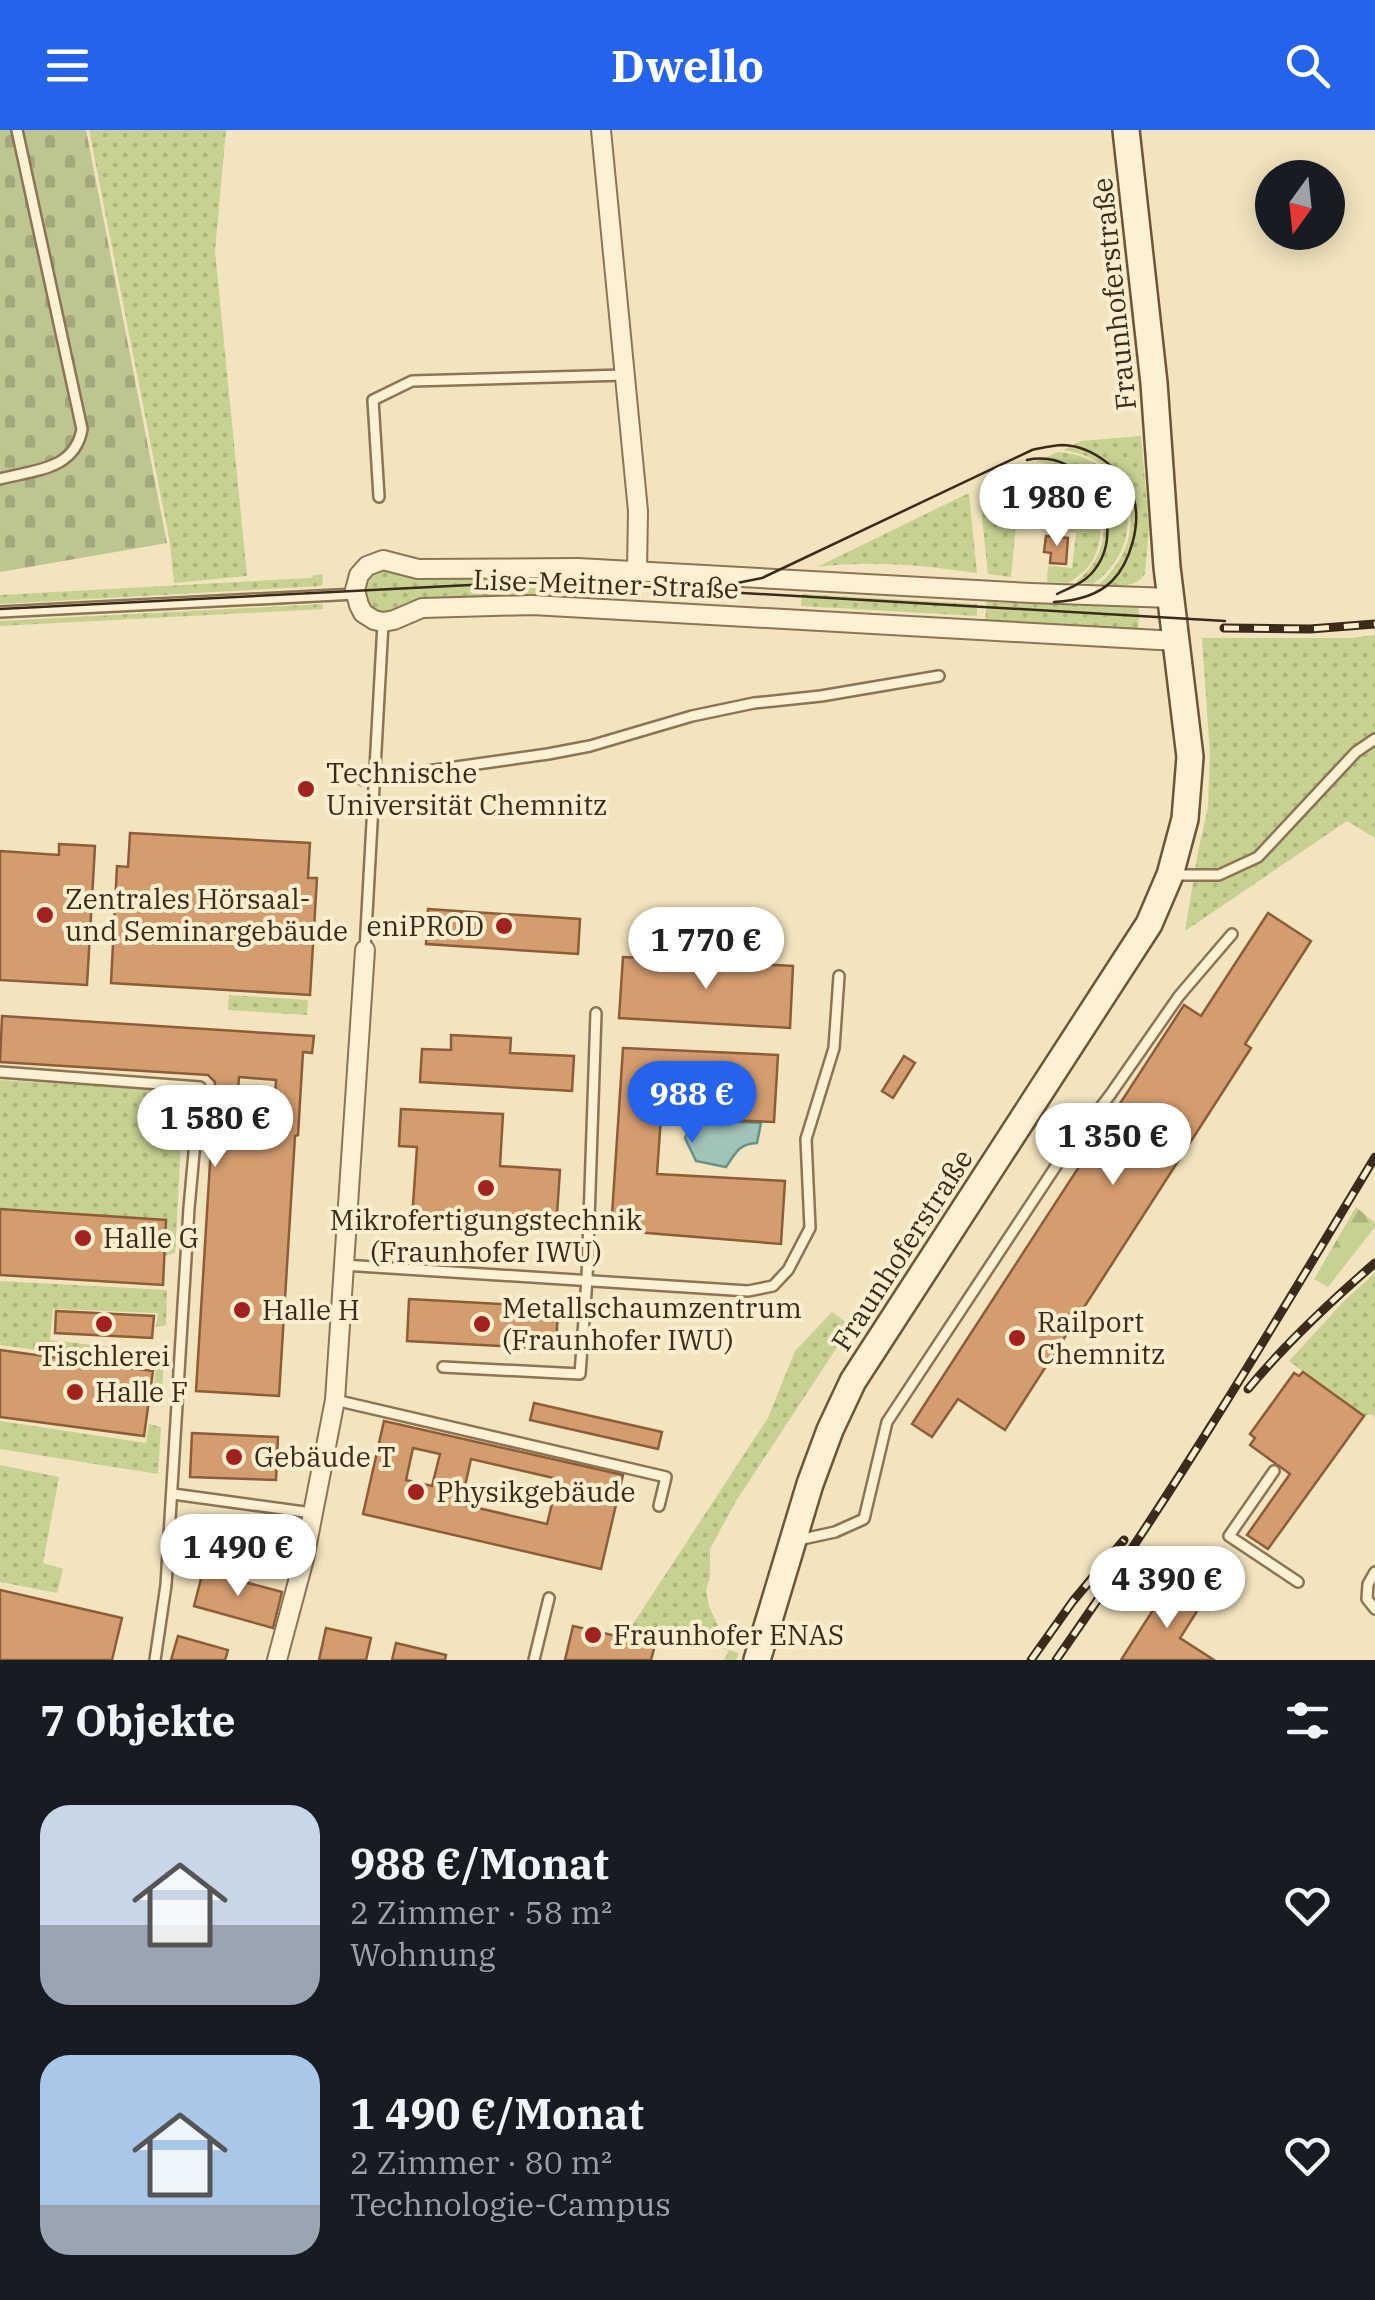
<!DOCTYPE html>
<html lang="de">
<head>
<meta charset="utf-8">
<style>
	body { margin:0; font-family:"IBM Plex Serif",serif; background:#20242c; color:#f1f3f6; height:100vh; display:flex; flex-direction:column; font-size:38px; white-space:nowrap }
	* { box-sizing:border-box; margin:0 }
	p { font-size:32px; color:#9ea1a6 }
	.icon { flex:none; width:55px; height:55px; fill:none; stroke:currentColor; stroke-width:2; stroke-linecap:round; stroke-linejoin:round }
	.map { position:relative; height:1530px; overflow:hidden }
	.sheet { display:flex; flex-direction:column; background:#171b24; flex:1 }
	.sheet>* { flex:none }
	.needle { width:65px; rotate:195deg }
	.fabs { position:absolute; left:1255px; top:30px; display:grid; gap:20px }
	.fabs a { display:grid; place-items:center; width:90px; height:90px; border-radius:50%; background:#171b24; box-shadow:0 5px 25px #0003; font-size:50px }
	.price { position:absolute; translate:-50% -85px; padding:0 22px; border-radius:35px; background:#fff; color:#222; font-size:32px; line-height:65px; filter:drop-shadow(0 2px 5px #0008) }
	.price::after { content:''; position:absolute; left:50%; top:60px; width:30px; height:22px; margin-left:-15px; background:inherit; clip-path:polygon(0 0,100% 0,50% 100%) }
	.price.on { background:#2563eb; color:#fff }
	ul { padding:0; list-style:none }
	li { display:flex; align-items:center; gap:30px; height:250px; padding:0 40px }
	li span { display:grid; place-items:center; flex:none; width:280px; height:200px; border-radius:30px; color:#555 }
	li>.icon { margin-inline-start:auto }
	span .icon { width:120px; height:120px; fill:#fffc; stroke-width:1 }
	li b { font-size:42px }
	h2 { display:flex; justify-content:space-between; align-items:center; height:120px; padding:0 40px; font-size:42px }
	header { display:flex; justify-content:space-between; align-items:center; height:130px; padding:0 40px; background:#2563eb; color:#fff; font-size:45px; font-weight:700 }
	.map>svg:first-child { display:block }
	.grass { fill:url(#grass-dots) }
	.forest { fill:url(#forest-firs) }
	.cemetery { fill:url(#cemetery-stones) }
	.water { fill:#a2c3ba; stroke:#689289; stroke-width:2.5 }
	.building { fill:#d49d70; stroke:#8d5d38; stroke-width:2.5; fill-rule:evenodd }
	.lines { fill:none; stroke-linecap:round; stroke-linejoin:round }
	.lane-casing { stroke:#8c7455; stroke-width:14 }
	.street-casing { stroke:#8c7455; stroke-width:22 }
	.secondary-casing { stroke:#6d5538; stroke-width:30 }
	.lane { stroke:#fcf1d2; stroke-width:9 }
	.street { stroke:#fcf1d2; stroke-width:18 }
	.secondary { stroke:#fcf1d2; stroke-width:25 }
	.tram { stroke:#3a2b1b; stroke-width:2.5 }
	.rail-casing { stroke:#3a2b1b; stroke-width:9 }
	.rail { stroke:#f9eece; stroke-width:5; stroke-dasharray:15; stroke-linecap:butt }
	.poi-dot { fill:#a1221f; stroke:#f9eece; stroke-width:4 }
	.labels { text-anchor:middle; stroke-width:8; stroke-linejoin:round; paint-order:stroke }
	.street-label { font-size:28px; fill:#3a2b1b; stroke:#f9eece }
	.poi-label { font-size:28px; fill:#3a2b1b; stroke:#f9eece; text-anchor:start }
</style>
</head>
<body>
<header><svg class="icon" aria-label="menu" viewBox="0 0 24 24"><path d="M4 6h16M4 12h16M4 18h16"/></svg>Dwello<svg class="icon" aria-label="search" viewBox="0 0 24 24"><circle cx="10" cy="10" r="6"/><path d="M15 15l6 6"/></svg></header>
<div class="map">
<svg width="1375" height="1530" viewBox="0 0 1375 1530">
	<defs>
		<pattern id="grass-dots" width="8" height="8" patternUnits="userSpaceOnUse" patternTransform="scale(2.5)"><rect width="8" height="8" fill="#c7d191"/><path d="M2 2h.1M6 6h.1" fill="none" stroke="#acb47c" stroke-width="1.8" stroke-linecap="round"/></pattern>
		<pattern id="forest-firs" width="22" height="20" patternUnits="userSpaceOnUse" patternTransform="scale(2.5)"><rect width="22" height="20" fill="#c7d191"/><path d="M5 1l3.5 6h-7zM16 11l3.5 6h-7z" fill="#acb47c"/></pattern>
		<pattern id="cemetery-stones" width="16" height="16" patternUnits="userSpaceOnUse" patternTransform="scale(2.5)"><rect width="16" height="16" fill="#bdc591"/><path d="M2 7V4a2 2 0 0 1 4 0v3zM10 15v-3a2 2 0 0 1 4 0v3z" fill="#a3a97c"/></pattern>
	</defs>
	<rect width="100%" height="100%" fill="#f2e4be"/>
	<g class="grass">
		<path d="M89,0H226L215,121L247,446L174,453L170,413Z"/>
		<path d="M1141,306L1149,397L1145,444C1134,460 1115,455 1099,454C1153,407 1136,330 1063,320L1081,311Z"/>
		<path d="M1058,322C1133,327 1152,412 1093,454L1076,452C1129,409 1100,339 1035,332Z"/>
		<path d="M1031,335C1039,336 1048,336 1055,338C1090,349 1110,389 1096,423C1091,437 1080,445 1069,453L1047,452L1048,436L1072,438L1076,403L1016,395L1011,447L988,444L979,359Z"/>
		<path d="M969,363L977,443C924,435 870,430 817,437Z"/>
		<path d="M379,440L574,443V449H584V471L410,475L381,482L368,476C363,460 364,448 379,440Z"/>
		<path d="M323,444L322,456L0,474V465L311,448L314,445Z"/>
		<path d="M802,464L977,474V486L801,476Z"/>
		<path d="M987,465L1139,473L1138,505L985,496Z"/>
		<path d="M323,474V479L0,496V491Z"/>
		<path d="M1375,505V708L1347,691L1185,801L1198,722L1208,677L1210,625L1202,508H1351Z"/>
		<path d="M229,865L308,870L307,885L228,880Z"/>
		<path d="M0,950L166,960L165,995L182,998L175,1123L164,1126L166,1090L0,1079Z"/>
		<path d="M1375,1143V1287L1371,1284L1364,1286L1289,1231L1345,1170Z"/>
		<path d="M0,1151L167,1160L166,1195L156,1197L158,1183L53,1179L50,1210L161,1223L164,1226L162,1265H153L156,1237L0,1215Z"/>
		<path d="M832,1182L851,1196L736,1371L710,1419V1446L706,1461L709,1476L729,1520L739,1523L736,1530H724L729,1520L631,1497L768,1288L795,1221Z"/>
		<path d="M0,1291L146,1313L149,1294L161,1297L158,1344L0,1319Z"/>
		<path d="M0,1335L59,1347L43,1433L63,1439L57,1463L0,1452Z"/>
	</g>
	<path class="forest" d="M1356,1077L1375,1093V1097L1328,1157L1314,1149Z"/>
	<path class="cemetery" d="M0,0H86L167,413L0,442Z"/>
	<path class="water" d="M693,990L761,993L757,1013C739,1014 736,1022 726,1037L696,1031L685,1008Z"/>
	<g class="building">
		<path d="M1046,406L1068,408L1066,434L1050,433L1051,423L1044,422Z"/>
		<path d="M130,703L310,713L308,748H317L310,865L111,853L117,736L128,737Z"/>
		<path d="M59,714L95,716L87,855L0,850V721L59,725Z"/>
		<path d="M428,779L580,789L578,824L426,814Z"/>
		<path d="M1268,783L1311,811L1245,914L1251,918L1005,1300L958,1269L932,1307L912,1294L1184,875L1201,886Z"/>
		<path d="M623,827L793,836L790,898L619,888Z"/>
		<path d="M2,886L314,906L312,923L303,922L298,1005L295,1006L279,1266L196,1261L215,952L208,945L0,932ZM239,947L276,950L273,1004L235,1002Z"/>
		<path d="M451,905L511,908L510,923L574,926L572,961L420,952L422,919L451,920Z"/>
		<path d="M623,918L778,925L774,992L661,987L657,1044L785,1051L781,1114L611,1100Z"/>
		<path d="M904,926L915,933L893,968L882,961Z"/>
		<path d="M401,979L503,984L500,1036L560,1040L556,1099L412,1089L417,1017L399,1016Z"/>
		<path d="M0,1079L166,1090L163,1155L0,1145Z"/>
		<path d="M409,1169L558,1177L556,1219L407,1211Z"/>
		<path d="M56,1181L154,1186L152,1208L55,1203Z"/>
		<path d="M0,1220L153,1241L144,1306L0,1287Z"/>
		<path d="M1303,1242L1364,1286L1268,1419L1247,1405L1290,1344L1250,1315L1255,1308L1250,1304L1294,1243L1299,1246Z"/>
		<path d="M534,1273L662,1302L658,1319L530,1290Z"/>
		<path d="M384,1291L623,1345L601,1439L363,1384ZM413,1318L440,1324L432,1356L406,1350ZM471,1329L558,1349L547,1394L461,1374Z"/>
		<path d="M192,1303L278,1307L276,1350L190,1347Z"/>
		<path d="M203,1441L282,1462L273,1498L194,1476Z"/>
		<path d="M1169,1455L1201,1475L1180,1508L1214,1530H1121Z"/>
		<path d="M0,1460L122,1488L112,1530H0Z"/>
		<path d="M573,1496L655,1515L651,1530H565Z"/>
		<path d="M326,1498L371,1508L366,1530H319Z"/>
		<path d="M178,1506L228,1520L225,1530H171Z"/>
		<path d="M396,1513L446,1525L445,1530H392Z"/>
	</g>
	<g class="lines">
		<g class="lane-casing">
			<g id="lane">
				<path d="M0,349C34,340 75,340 82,299L17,0"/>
				<path d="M379,367L373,270L412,251L625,245"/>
				<path d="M0,482L356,464"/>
				<path d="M363,650L548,624L590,616L692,586L754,573L821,566L939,546"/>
				<path d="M1173,745H1219L1258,727L1356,622L1375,609"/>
				<path d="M365,820L383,493"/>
				<path d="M0,942L200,957L189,1078L166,1455L155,1530"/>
				<path d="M343,1135L748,1161L773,1156L788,1140L810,1098L806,1009L834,918L839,846"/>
				<path d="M443,1237L580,1244L587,1149L596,883"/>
				<path d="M335,1270L666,1347L659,1376"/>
				<path d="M1274,1341L1229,1406L1298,1452"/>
				<path d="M173,1364L312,1383"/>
				<path d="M798,1410L835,1402L864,1389L887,1292L1058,1033L1110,965L1179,866L1232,804"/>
				<path d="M1375,1442L1368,1454L1367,1469L1375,1479"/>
				<path d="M534,1530L549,1468"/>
			</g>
		</g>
		<g class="street-casing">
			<g id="street">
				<path d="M601,0L638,381L637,441"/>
				<path d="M1171,468L1031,463L578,438L418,439L383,430L367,436L359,445L355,460L359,475L363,483L374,490L383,492L394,490L422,478L532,475L1177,511"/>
				<path d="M277,1530L304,1429L335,1270L365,820"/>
			</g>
		</g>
		<g class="secondary-casing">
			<path id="secondary" d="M757,1530L810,1354L830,1300L853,1251L1149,794L1170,745L1185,689L1190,627L1167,437L1154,253L1126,0"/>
		</g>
		<use href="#lane" class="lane"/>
		<use href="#street" class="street"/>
		<use href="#secondary" class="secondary"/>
		<g class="tram">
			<path d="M1027,330C1088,317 1133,398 1091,444C1082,454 1069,458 1057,464"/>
			<path d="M732,454L762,448L1032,320C1042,318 1053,315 1063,315C1093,316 1126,342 1134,370C1141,395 1130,433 1112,451C1097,466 1074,471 1054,472"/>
			<path d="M0,479L510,453L605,455L1225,491"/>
		</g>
		<g class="rail-casing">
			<g id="rail">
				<path d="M1224,498L1310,499L1375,494"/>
				<path d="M1248,1259C1286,1213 1330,1172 1375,1133"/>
				<path d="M1031,1530L1073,1471L1124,1410"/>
				<path d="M1056,1530C1170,1368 1273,1197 1375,1027"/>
			</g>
		</g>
		<use href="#rail" class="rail"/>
	</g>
	<g class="poi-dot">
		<circle cx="306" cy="659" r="10"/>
		<circle cx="45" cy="785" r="10"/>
		<circle cx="504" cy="796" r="10"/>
		<circle cx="486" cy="1058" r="10"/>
		<circle cx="83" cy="1108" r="10"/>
		<circle cx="242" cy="1180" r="10"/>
		<circle cx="104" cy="1194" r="10"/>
		<circle cx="482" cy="1194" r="10"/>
		<circle cx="1017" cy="1208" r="10"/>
		<circle cx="75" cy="1262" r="10"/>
		<circle cx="234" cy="1327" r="10"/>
		<circle cx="416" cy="1362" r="10"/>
		<circle cx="593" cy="1505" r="10"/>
	</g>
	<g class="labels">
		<g class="street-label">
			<text transform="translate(1114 164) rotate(-96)" y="10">Fraunhoferstraße</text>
			<text transform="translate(606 454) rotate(2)" y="10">Lise-Meitner-Straße</text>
			<text transform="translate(902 1120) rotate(-57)" y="10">Fraunhoferstraße</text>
		</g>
		<g class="poi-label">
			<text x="326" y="653">Technische<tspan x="326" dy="32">Universität Chemnitz</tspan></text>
			<text x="65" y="779">Zentrales Hörsaal-<tspan x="65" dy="32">und Seminargebäude</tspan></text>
			<text x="484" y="806" text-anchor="end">eniPROD</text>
			<text x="486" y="1100" text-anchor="middle">Mikrofertigungstechnik<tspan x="486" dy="32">(Fraunhofer IWU)</tspan></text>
			<text x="103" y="1118">Halle G</text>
			<text x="502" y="1188">Metallschaumzentrum<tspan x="502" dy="32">(Fraunhofer IWU)</tspan></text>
			<text x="262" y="1190">Halle H</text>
			<text x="1037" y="1202">Railport<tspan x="1037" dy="32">Chemnitz</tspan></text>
			<text x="104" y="1236" text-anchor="middle">Tischlerei</text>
			<text x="95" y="1272">Halle F</text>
			<text x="254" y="1337">Gebäude T</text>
			<text x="436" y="1372">Physikgebäude</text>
			<text x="613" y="1515">Fraunhofer ENAS</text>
		</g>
	</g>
</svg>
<div class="fabs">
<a><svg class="needle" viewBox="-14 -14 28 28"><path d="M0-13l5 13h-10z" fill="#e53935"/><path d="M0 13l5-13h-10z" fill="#9ea1a6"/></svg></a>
</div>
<b class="price" style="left:1057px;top:419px">1 980 €</b>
<b class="price" style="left:706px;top:862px">1 770 €</b>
<b class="price on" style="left:692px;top:1016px">988 €</b>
<b class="price" style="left:215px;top:1040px">1 580 €</b>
<b class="price" style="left:1113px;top:1058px">1 350 €</b>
<b class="price" style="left:238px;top:1469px">1 490 €</b>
<b class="price" style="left:1167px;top:1501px">4 390 €</b>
</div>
<section class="sheet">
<h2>7 Objekte<svg class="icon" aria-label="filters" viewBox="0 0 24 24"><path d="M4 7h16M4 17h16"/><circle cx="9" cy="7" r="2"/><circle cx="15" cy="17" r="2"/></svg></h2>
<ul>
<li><span style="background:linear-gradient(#c9d6e8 60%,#9aa5b1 0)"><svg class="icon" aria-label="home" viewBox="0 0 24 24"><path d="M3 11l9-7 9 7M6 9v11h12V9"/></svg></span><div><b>988 €/Monat</b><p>2 Zimmer · 58 m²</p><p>Wohnung</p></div><svg class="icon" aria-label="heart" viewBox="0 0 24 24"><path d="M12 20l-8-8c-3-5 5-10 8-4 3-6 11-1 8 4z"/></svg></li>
<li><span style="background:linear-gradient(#a9c7e8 75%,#9aa5b1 0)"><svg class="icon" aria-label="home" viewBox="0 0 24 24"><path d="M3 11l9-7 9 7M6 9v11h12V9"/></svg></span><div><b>1 490 €/Monat</b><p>2 Zimmer · 80 m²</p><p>Technologie-Campus</p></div><svg class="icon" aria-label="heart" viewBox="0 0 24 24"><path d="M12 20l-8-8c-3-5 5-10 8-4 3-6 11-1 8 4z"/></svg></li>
</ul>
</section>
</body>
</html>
